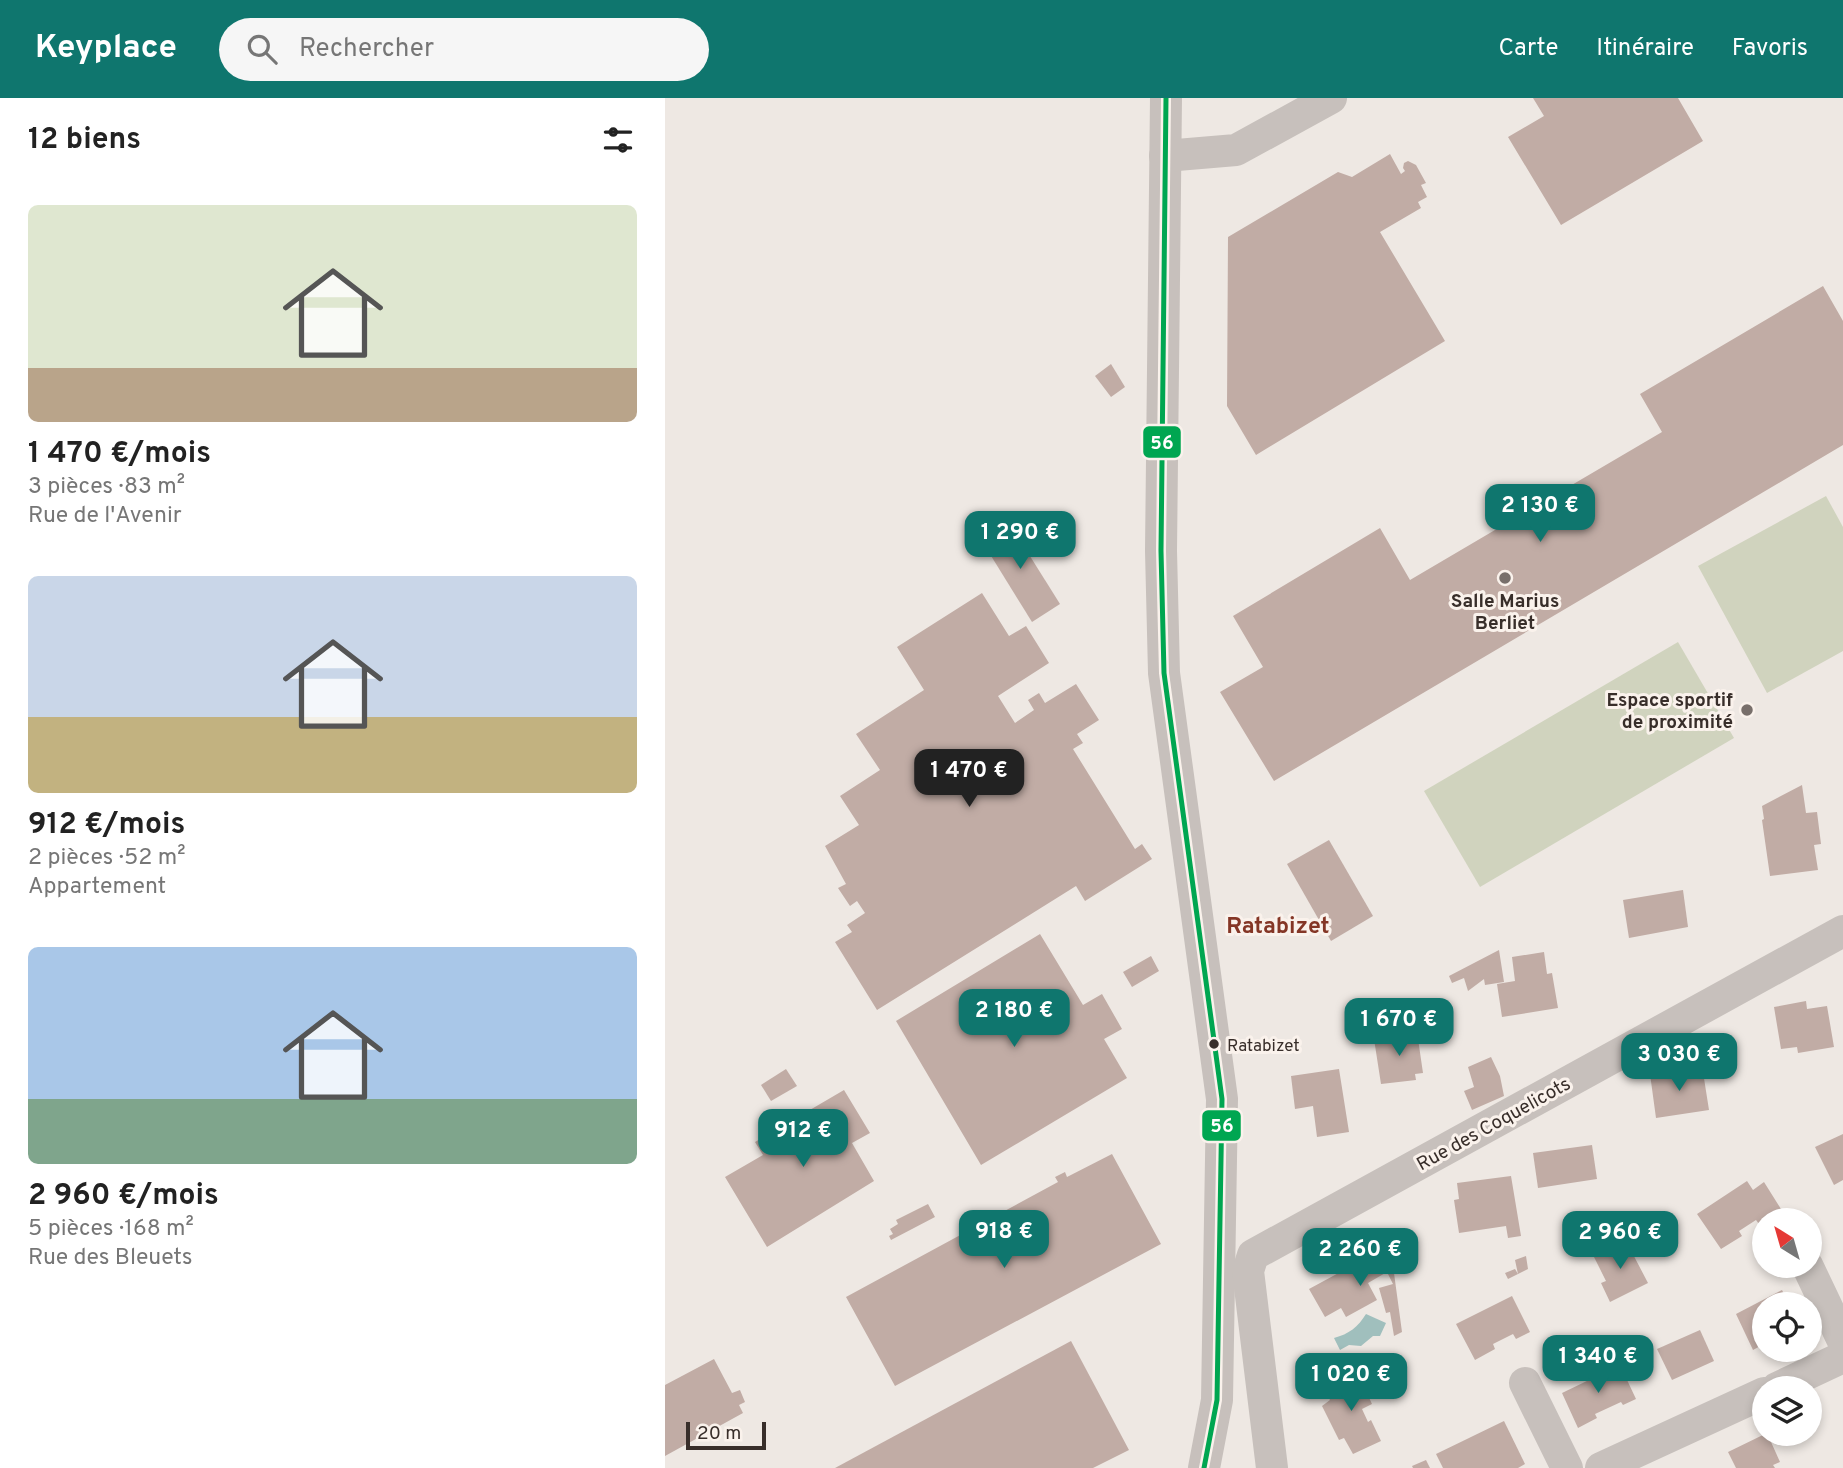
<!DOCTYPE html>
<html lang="fr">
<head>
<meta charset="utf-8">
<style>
	body { margin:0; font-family:Overpass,sans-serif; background:#f6f6f6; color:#222; height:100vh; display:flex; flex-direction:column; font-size:26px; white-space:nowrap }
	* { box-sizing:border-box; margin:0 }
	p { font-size:23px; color:#767676 }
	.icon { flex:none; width:38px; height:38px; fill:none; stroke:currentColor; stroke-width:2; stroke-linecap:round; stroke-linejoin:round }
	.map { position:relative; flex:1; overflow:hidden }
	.sheet { display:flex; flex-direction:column; background:#fff; width:665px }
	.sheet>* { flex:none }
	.needle { width:46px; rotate:323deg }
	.buttons { position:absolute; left:1087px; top:1110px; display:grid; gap:14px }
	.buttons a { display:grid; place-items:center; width:70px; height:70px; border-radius:50%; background:#fff; box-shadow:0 4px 10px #0003; font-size:35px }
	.scale { position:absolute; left:21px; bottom:18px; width:80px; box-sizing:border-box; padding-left:7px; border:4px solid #382e2a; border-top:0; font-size:19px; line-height:24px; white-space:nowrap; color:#382e2a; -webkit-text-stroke:5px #faf2ec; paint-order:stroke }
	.price { position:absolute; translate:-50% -60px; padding:0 16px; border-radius:14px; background:#0f766e; color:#fff; font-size:23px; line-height:46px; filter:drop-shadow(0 2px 4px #0008) }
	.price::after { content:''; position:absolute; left:50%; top:42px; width:21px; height:16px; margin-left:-10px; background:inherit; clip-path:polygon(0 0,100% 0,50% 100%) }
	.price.current { background:#222; color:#fff }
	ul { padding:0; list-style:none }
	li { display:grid; align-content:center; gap:14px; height:371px; padding:0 28px }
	li span { display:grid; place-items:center; height:217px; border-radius:10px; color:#555 }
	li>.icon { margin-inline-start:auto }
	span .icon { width:126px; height:126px; fill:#fffc; stroke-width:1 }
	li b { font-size:30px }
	h2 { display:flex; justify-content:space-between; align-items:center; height:84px; padding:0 28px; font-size:30px }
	header { display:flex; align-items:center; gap:42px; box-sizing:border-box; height:98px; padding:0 35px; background:#0f766e; color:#fff }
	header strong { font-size:33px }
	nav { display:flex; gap:38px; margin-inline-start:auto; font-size:24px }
	.search { width:490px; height:63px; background:#f6f6f6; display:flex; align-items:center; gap:18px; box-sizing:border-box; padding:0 24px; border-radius:38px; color:#767676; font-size:26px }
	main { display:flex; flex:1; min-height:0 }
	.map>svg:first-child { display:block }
	.green { fill:#d0d3be }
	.water { fill:#a0bfbd }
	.building { fill:#c1aca5 }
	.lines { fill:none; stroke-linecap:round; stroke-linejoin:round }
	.minor { stroke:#c7c0bc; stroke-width:32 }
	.bus-1-casing { stroke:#faf2ec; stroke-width:10 }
	.bus-1 { stroke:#00a651; stroke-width:5 }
	.poi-dot { fill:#786f6b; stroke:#faf2ec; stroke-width:2.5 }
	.bus-dot { fill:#382e2a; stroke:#faf2ec; stroke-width:2.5 }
	.labels { text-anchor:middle; stroke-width:6; stroke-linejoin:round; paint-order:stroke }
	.bus-label { font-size:17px; fill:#382e2a; stroke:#faf2ec; text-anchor:start }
	.poi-label { font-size:19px; font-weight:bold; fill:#382e2a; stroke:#faf2ec }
	.street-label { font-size:19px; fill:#382e2a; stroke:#faf2ec }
	.quarter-label { font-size:23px; font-weight:bold; fill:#843626; stroke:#faf2ec }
	.line-badge { stroke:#faf2ec; stroke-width:2.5 }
	.badge-label { font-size:19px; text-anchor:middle; font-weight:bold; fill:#fff }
</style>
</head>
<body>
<header>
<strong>Keyplace</strong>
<div class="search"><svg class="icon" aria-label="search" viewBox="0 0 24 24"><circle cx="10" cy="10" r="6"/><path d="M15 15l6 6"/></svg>Rechercher</div>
<nav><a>Carte</a><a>Itinéraire</a><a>Favoris</a></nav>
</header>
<main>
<section class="sheet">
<h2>12 biens<svg class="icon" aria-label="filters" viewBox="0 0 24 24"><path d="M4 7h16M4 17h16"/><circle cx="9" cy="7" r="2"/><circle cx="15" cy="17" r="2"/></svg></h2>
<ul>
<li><span style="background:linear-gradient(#dfe7d0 75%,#b9a48a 0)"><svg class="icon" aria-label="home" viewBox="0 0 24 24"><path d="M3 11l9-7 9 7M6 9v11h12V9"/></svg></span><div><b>1 470 €/mois</b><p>3 pièces · 83 m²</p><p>Rue de l'Avenir</p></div></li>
<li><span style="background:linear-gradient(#c9d6e8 65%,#c2b280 0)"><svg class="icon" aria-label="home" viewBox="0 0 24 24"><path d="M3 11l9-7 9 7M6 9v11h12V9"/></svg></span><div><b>912 €/mois</b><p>2 pièces · 52 m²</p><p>Appartement</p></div></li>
<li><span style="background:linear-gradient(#a9c7e8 70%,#7fa58c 0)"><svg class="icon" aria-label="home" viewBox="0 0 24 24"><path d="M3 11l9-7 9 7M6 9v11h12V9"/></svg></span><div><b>2 960 €/mois</b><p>5 pièces · 168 m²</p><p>Rue des Bleuets</p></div></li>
</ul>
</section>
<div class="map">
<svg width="1178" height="1370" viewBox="0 0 1178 1370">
	<rect width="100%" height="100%" fill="#eee8e3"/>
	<g class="green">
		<path d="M1161,398L1178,429V553L1102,595L1033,468Z"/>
		<path d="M1013,544L1069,640L815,789L759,693Z"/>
	</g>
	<path class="water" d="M701,1216L721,1225L715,1238H708L696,1248L684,1247L675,1252L669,1240C684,1236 693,1229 701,1216Z"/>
	<g class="building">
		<path d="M868,0H1013L1038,43L896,127L843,39L879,18Z"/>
		<path d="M725,56L736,76L740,73L738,70L739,65L743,63L751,67L761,85L756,87L762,99L753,104L756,110L715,134L780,243L591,357L562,308L563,139L673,74L687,79Z"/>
		<path d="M1158,188L1178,223V347L609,683L555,594L598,569L568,518L715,430L745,482L997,334L975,296Z"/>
		<path d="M446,266L460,289L446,299L430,278Z"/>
		<path d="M343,423L395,506L367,524L315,440Z"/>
		<path d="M317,495L344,538L361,528L384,565L333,598L350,625L369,612L363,602L374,595L380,605L411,586L434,622L412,636L418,645L408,651L470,751L477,746L487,761L420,803L411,788L212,912L170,844L187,834L182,827L200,815L192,803L185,808L173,790L181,786L160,748L194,727L175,698L215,672L191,636L259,592L232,549Z"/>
		<path d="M1137,687L1141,715L1152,714L1156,746L1149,747L1153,772L1105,778L1097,722L1099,721L1097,708Z"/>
		<path d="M664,742L708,818L666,843L622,766Z"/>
		<path d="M1018,792L1023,829L964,840L958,802Z"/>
		<path d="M375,836L418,907L437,896L457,931L439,941L462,980L316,1067L231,923Z"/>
		<path d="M834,852L839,884L820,887L819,881L803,893L799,880L787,885L784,878Z"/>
		<path d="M879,854L882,876L887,875L893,910L837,919L832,886L850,883L847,859Z"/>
		<path d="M486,858L494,873L467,889L458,874Z"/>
		<path d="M1141,903L1142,911L1162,908L1169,949L1133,955L1132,949L1116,951L1109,909Z"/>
		<path d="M752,934L758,975L750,976L751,982L716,986L709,941Z"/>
		<path d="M826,959L835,978L839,998L807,1012L799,993L809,989L803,969Z"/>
		<path d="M121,971L132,988L106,1003L96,987Z"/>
		<path d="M674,971L684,1034L652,1039L648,1008L630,1011L626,978Z"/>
		<path d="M1020,971L1021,977L1038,974L1044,1012L991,1020L985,976Z"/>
		<path d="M179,992L205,1035L187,1045L209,1083L102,1149L60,1079L98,1057L90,1044Z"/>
		<path d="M1178,1036V1082L1169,1087L1150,1049Z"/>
		<path d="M927,1047L932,1081L873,1090L868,1055Z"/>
		<path d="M447,1056L496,1146L230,1288L181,1199L393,1084L390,1079L400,1074L402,1079Z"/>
		<path d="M846,1078L856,1138L843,1140L841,1128L794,1135L789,1102L794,1101L792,1085Z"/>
		<path d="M1082,1083L1088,1092L1099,1084L1116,1111L1094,1126L1091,1122L1074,1133L1077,1138L1056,1151L1032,1116Z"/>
		<path d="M263,1106L270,1119L226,1142L224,1138L228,1136L225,1131L233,1126L231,1122Z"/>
		<path d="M960,1141L983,1185L945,1204L936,1185L941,1183L928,1157Z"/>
		<path d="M703,1145L713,1160L726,1153L737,1234L729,1238L725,1214L721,1215L714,1190L728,1186L722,1174L703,1185L712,1202L681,1219L676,1210L660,1219L644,1191L692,1165Z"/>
		<path d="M861,1158L863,1171L843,1181L840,1175L850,1171L853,1176L850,1162Z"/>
		<path d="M1117,1192L1124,1206H1099V1246L1088,1252L1071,1216Z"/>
		<path d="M847,1198L865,1234L851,1241L848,1236L828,1246L830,1251L810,1262L791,1226Z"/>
		<path d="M1035,1232L1049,1263L1007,1282L992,1251Z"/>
		<path d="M406,1243L464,1352L428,1370H170Z"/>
		<path d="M49,1261L67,1295L75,1292L80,1304L74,1307L78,1315L0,1358V1287Z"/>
		<path d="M955,1267L971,1301L958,1307L956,1304L930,1316L932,1320L913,1330L897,1295Z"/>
		<path d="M692,1274L707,1306L697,1311L703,1324L706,1322L716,1343L688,1356L679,1340L674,1342L657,1308L665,1302L658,1290Z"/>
		<path d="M839,1323L860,1366L853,1370H778L771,1356Z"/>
		<path d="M1102,1335L1115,1364L1108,1367L1110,1370H1071L1063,1354Z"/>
		<path d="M761,1362L765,1370H748L747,1368Z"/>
	</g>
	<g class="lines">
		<g class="minor">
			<path d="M501,0L496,453L499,575L557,1001L552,1302L539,1370"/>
			<path d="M500,58L571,52L666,0"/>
			<path d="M1142,1167L1178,1243"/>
			<path d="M860,1285L902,1370"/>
			<path d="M1112,1290L1178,1259"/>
			<path d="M607,1370L583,1173L588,1157L1178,833"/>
			<path d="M936,1370L1099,1295"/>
		</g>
		<g class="bus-1-casing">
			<path id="bus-1" d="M501,0L496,453L499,575L557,1001L552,1302L539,1370"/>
		</g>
		<use href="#bus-1" class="bus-1"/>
	</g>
	<g class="poi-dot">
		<circle cx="840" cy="480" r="7"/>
		<circle cx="1082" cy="612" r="7"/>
	</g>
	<circle class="bus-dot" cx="549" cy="946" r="6"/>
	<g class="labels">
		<g class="bus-label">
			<text x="562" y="953">Ratabizet</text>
		</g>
		<g class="poi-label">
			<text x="840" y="509">Salle Marius<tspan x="840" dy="22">Berliet</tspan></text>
			<text x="1068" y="608" text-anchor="end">Espace sportif<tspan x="1068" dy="22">de proximité</tspan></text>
		</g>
		<g class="street-label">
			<text transform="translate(828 1025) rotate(-29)" y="7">Rue des Coquelicots</text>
		</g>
		<g class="quarter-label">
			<text x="613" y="835">Ratabizet</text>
		</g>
	</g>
	<g class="line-badge">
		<rect x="477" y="327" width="40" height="34" rx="7" fill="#00a651"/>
		<rect x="536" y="1011" width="41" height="33" rx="7" fill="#00a651"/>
	</g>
	<g class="badge-label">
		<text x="497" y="351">56</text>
		<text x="557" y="1034">56</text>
	</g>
</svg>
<div class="buttons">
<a><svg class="needle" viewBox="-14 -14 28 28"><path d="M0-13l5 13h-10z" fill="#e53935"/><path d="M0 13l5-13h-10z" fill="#767676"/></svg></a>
<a><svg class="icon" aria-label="locate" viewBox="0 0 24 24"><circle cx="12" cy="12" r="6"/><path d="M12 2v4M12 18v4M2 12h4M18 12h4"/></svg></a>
<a><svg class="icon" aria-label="layers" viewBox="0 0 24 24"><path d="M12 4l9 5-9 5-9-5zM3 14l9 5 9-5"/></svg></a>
</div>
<div class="scale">20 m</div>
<b class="price" style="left:875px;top:446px">2 130 €</b>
<b class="price" style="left:355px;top:473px">1 290 €</b>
<b class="price current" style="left:304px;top:711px">1 470 €</b>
<b class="price" style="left:349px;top:951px">2 180 €</b>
<b class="price" style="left:734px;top:960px">1 670 €</b>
<b class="price" style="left:1014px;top:995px">3 030 €</b>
<b class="price" style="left:138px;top:1071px">912 €</b>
<b class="price" style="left:339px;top:1172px">918 €</b>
<b class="price" style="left:955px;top:1173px">2 960 €</b>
<b class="price" style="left:695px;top:1190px">2 260 €</b>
<b class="price" style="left:933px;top:1297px">1 340 €</b>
<b class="price" style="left:686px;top:1315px">1 020 €</b>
</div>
</main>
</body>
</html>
